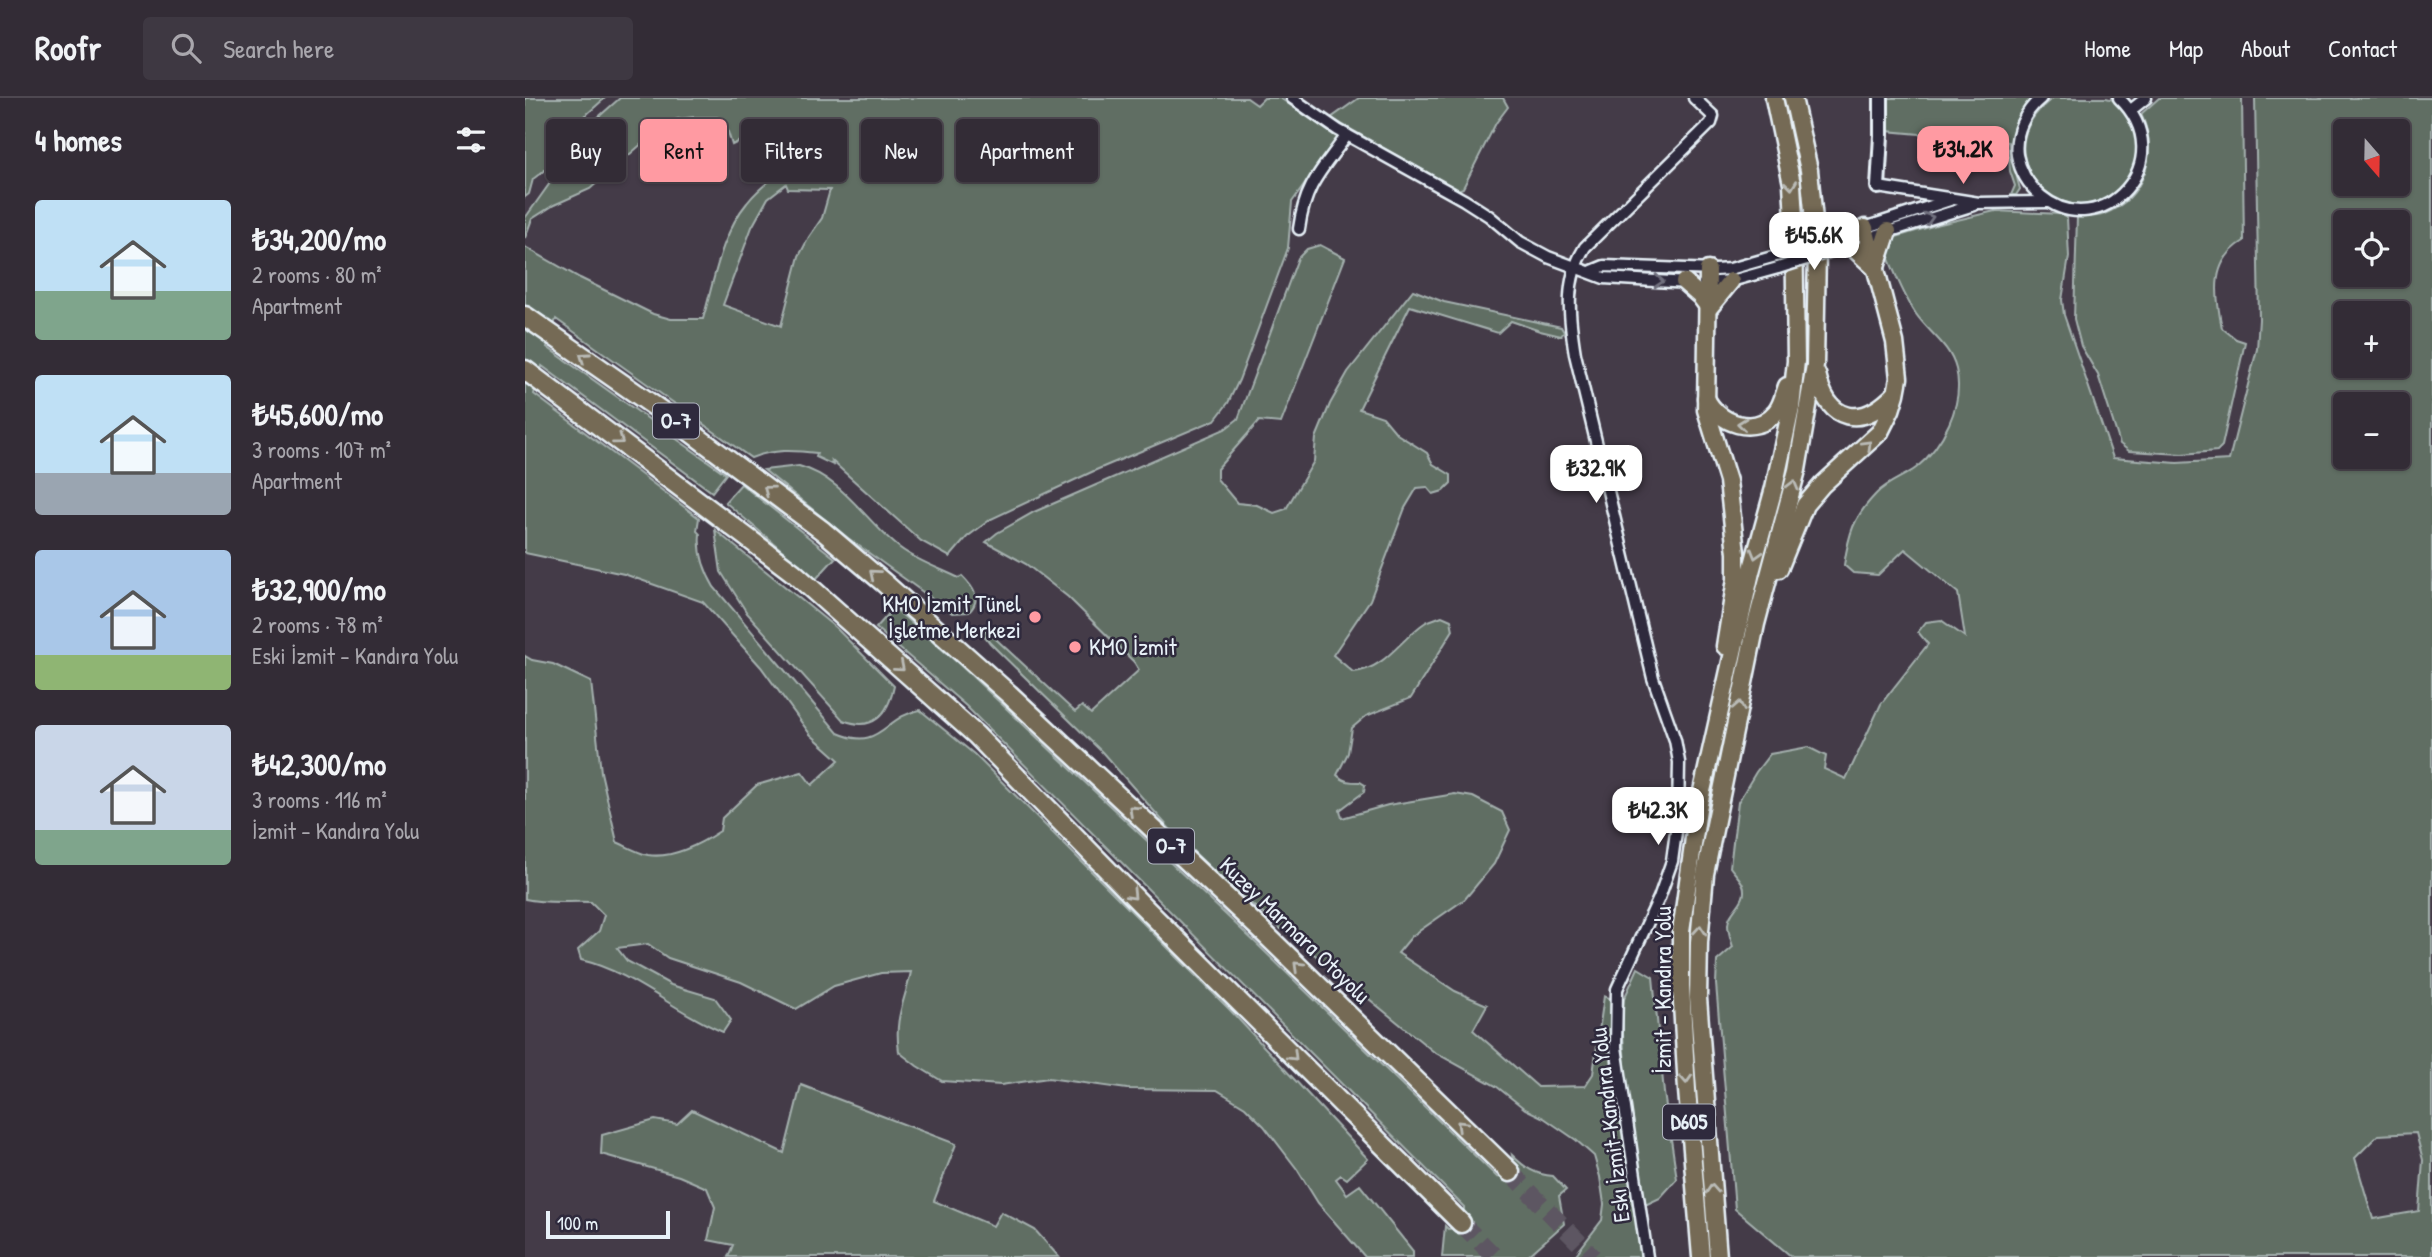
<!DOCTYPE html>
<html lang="en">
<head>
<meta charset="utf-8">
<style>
	body { margin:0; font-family:"Patrick Hand",sans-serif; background:#3e3842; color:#f1f3f6; height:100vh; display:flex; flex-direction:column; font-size:26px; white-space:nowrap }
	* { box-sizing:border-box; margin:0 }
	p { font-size:23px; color:#a9a7ad }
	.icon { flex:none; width:38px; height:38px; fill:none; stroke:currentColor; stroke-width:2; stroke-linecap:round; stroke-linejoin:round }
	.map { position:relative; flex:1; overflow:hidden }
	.sheet { display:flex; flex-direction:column; background:#332c36; width:525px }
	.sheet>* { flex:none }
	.top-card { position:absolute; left:21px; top:21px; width:665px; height:63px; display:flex; gap:14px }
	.needle { width:46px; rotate:160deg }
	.buttons { position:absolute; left:1808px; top:21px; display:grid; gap:14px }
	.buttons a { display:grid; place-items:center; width:77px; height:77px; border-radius:7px; background:#332c36; box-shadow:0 2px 5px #0004,0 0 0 2px #4e4851; font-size:35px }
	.scale { position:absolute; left:21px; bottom:18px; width:124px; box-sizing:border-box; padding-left:7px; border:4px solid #e8f1f8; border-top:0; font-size:19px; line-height:24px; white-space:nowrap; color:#e8f1f8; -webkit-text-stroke:5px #2f2a3d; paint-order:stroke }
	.price { position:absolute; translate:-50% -60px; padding:0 16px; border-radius:14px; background:#fff; color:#222; font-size:23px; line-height:46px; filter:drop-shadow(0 2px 4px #0008) }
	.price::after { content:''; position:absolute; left:50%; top:42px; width:21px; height:16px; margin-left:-10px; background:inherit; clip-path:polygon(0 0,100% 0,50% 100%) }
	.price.active { background:#ff9aa2; color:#111 }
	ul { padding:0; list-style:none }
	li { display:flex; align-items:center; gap:21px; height:175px; padding:0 35px }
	li span { display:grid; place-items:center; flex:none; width:196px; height:140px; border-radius:7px; color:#555 }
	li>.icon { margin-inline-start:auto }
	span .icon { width:84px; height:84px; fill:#fffc; stroke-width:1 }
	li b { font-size:30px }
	h2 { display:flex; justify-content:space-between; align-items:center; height:84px; padding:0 35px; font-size:30px }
	.pill { padding:0 24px; border-radius:7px; background:#332c36; box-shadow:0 2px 5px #0004,0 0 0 2px #4e4851; font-size:24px; line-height:63px }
	.pill.active { background:#ff9aa2; color:#111 }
	header { display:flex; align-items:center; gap:42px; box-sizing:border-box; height:98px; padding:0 35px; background:#332c36; border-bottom:2px solid #4e4851 }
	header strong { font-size:33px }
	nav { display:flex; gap:38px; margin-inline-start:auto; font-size:24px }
	.search { width:490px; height:63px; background:#3e3842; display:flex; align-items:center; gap:18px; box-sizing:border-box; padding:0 24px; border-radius:7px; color:#a9a7ad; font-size:26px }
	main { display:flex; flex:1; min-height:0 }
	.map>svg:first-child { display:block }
	.green { fill:#606e63; stroke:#a4b0ae; stroke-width:2; fill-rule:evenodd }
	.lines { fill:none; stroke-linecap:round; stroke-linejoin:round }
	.motorway-tunnel { stroke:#5d5662; stroke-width:18; stroke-dasharray:18 9; stroke-linecap:butt }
	.minor-casing { stroke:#e8f1f8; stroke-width:15 }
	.tertiary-casing { stroke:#e8f1f8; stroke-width:18 }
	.trunk-casing { stroke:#e8f1f8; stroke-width:21 }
	.motorway-casing { stroke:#e8f1f8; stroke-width:23 }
	.minor { stroke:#2f2a3d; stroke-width:10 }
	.tertiary { stroke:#2f2a3d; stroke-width:12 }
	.trunk { stroke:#756b55; stroke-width:16 }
	.motorway { stroke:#756b55; stroke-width:18 }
	.minor-bridge-casing { stroke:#e8f1f8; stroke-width:15; stroke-linecap:butt }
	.minor-bridge { stroke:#2f2a3d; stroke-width:10 }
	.oneway { stroke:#babbb7 }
	.oneway2 { stroke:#70707e }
	.poi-dot { fill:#ff9aa2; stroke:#2f2a3d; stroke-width:2.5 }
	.labels { text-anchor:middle; stroke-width:5; stroke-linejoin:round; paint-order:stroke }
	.shield { fill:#2f2a3d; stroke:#b0b5c0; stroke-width:2 }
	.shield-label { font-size:21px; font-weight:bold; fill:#e8f1f8 }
	.poi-label { font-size:23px; fill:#e8f1f8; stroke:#2f2a3d; text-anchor:end }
	.street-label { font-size:23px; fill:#e8f1f8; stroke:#2f2a3d }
</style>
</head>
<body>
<header>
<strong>Roofr</strong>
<div class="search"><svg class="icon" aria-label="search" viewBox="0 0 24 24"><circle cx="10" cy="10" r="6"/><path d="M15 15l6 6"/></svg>Search here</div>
<nav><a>Home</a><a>Map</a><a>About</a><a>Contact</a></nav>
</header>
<main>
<section class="sheet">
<h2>4 homes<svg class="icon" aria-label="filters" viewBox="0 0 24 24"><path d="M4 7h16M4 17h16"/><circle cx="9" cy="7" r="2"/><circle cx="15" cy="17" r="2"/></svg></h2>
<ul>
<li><span style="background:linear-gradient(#bfe0f5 65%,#7fa58c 0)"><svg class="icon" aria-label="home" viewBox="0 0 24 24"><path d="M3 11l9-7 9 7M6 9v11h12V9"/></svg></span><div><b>₺34,200/mo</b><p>2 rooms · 80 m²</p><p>Apartment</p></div></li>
<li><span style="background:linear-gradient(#bfe0f5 70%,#9aa5b1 0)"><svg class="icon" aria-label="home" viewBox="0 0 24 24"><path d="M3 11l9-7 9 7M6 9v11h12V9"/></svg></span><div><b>₺45,600/mo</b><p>3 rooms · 107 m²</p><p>Apartment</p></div></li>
<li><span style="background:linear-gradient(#a9c7e8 75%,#8fb573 0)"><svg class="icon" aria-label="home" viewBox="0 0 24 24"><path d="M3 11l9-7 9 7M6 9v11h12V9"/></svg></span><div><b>₺32,900/mo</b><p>2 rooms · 78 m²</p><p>Eski İzmit - Kandıra Yolu</p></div></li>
<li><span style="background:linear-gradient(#c9d6e8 75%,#7fa58c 0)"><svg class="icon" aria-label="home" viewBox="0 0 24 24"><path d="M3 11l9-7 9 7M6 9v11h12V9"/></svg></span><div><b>₺42,300/mo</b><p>3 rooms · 116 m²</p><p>İzmit - Kandıra Yolu</p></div></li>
</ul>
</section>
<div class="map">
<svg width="1907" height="1159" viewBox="0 0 1907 1159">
	<rect width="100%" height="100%" fill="#443b48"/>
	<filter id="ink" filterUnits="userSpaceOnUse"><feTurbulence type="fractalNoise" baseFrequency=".0143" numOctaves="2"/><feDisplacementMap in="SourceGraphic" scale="14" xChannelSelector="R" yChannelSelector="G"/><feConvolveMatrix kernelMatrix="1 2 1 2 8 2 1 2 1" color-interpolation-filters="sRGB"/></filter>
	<g filter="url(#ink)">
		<g class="green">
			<path d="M0,0H80L61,17L44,37L36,55L25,68L8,81L4,96L0,99Z"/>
			<path d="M95,0H722L732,7L739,0H755L813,40L767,104L763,150L714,282L703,305L690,322L571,372L466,421L442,439L425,459L396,443L307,363L308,367L291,359L292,355C268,352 249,351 226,360L31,221L22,249L201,376L187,394L17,268L9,296L174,420L172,433L175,436C173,455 179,472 189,489L313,635C356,654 359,618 395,612L449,656L705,912L843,1061L822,1081L816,1077L811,1081L822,1096L835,1087L888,1153V1159H840L793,1105L772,1071L739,1028L720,1009L692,992L602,991L523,980L476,987L417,983L392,968L374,954C369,919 379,906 386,874L356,875L309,888L271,911L216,884L143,860L123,846L92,850L102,863L146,887L190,900L206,922L198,934C149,914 108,874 56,862L53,852L74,833L79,817L66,804C43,803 22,806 0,801V558L7,562L28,566L66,584L76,674L92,744C101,748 113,755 123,757C148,761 175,746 195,733L197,720L232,687L277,674L287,687L314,662L285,636L236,569L178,504L99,476L0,455V149L55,180L128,216L146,221H178C189,183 196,136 222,105C232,92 245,82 258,73L250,52L234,34L207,47L200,24L192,19H170L152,21L136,29L65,91L29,107L7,121L0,140V120L3,116L69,23ZM261,86L263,91L305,92L297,120L284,139L274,158L256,228L198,207L227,129L243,100Z"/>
			<path d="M834,0H978L983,9L971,25L938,90L933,92L806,20Z"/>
			<path d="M1362,0H1508C1481,23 1486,61 1495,91L1491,97H1486L1490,88L1485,73L1483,44L1362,33Z"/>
			<path d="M1528,0C1545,0 1564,0 1581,0C1610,4 1619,54 1606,76C1561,157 1444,62 1528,0Z"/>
			<path d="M1634,0H1717L1719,143C1685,163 1690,196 1697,230L1711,241L1720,244L1697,348L1692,353L1657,356L1604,353L1595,346L1573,277L1556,248L1549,221L1552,119C1560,118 1571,120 1579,116C1620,100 1634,55 1616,16Z"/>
			<path d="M1730,0H1907V1159H1267L1210,1111L1191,886L1192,863L1208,849C1206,842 1203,834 1203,827C1203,812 1224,804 1218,787C1216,781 1209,775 1205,769L1213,704L1231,674L1245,656L1283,649L1301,658L1299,671L1321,681L1356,606L1403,546L1393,534L1401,524L1416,522L1440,539L1433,495L1380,451L1353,477L1328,475L1319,467C1324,435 1328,420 1351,396C1362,384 1379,379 1391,370C1417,349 1440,306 1431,271C1425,247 1404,235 1391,216C1378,197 1370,175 1361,154L1371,139L1411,127L1470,113L1536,116L1542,120L1544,159L1537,202L1539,217L1588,360L1652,365L1704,362L1732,251L1734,221ZM1820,33H1872V86H1820ZM1820,124H1872V177H1820ZM1820,215H1872V268H1820ZM1820,306H1872V359H1820ZM1891,1035L1898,1062L1894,1113L1848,1121L1830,1060L1853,1037Z"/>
			<path d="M795,147L820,160L756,325L734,323L692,371V381L712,405L732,407L749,415L761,411L789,363L791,340L805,306L823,274L888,192L919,204L1036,229L1039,234L1036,238L1015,233L986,223L973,235L885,208L834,311L858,319L872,336L902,355L908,366L926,377V385L918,393L908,396L902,389L892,390L880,410L845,502L808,557L828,574C860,572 876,540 901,524C906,522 912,520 917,518L926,522L928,532L886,600L841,618L827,630L823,655L812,677C819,684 825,684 835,684L840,687L839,694L815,712L817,720L863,707L930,696L948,699L977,714L985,732L969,766L940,801L887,838L873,855L930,893L962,907L948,932L1013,989L1060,988L1068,976L1079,898L1087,901C1086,948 1093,994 1099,1041C1104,1081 1108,1120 1119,1159H1049L1077,1122L1079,1106L1075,1079L1069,1058L1051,1042L1019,1020L1000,1011L971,988L909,954L784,852L787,847L764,826L756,831L697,781L644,730L577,654L465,545L459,537L460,531L550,614L557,608L566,616L614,572L609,564L543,499L501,466L461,444L472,435L509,414L700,331L713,321L773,160L782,151Z"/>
			<path d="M274,368C318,380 341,424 375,450C392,463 416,471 434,480L437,478C449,490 457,501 444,514L427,515L323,440L239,372Z"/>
			<path d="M216,386L310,460L291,481L200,404Z"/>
			<path d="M190,432L311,530L369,588C363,617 348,634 318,622L222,515L196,474Z"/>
			<path d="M369,510L434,566L733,847L972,1079L979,1080L989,1067L987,1057C999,1069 1010,1077 1028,1078L1041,1092L1034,1098L1039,1126L1002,1159H917L920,1128L923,1131L930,1130L939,1117V1109L441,608L351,530Z"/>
			<path d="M1113,870L1128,879L1139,995L1152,1081L1135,1100L1118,1108L1101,988L1097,919L1099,901Z"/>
			<path d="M276,987L431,1046L409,1103L468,1128L476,1114L510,1132L534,1159H203L208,1147L183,1142L190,1109L182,1090L154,1078L76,1056L77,1037L130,1022L152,1026L167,1012L259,1055Z"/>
		</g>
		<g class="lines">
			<g class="motorway-tunnel">
				<path d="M985,1074L1068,1159"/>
				<path d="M936,1125L970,1159"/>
			</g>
			<g class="minor-casing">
				<g id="minor">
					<path d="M767,0L813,32L939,102L964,118L995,144L1023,159L1079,180L1164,185"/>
					<path d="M1516,0C1500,13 1489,36 1492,57C1495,73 1503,87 1516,98C1576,148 1658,62 1594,0"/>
					<path d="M1606,12L1621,0"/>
					<path d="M1353,89L1454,105L1523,104"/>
					<path d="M774,131C780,86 797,72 822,37"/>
					<path d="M1318,137L1425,102"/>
					<path d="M1340,141L1449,107"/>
					<path d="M1067,173L1079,168L1190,172L1205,171L1251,158"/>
					<path d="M1179,185L1206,183L1253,170"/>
					<path d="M1122,1159L1091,949L1092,891L1134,800L1147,763L1153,719L1154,664L1150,642L1128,580L1050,256C1044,219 1039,182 1060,149L1186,25L1188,18L1169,0"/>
				</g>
			</g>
			<g class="tertiary-casing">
				<path id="tertiary" d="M1353,89L1356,37V0"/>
			</g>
			<g class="trunk-casing">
				<g id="trunk">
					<path d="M1325,147L1349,169"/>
					<path d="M1351,169L1363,133"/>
					<path d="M1183,172L1181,312L1203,383L1211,455V481L1200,548"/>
					<path d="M1159,184L1175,198L1184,210L1206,183"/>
					<path d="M1292,276C1303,325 1336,331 1370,296"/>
					<path d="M1181,300C1193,326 1230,339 1251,314C1257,307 1259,296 1262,288"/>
					<path d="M1254,471L1280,407L1297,387L1355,334L1366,312L1371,296L1374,280L1370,244L1340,130"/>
					<path d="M1176,1159L1162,992L1156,888V834L1173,711L1226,474L1249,390L1266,310L1271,263L1269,121L1267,86L1249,0"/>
					<path d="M1193,1159L1173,900L1174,844L1180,776L1231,526L1272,372L1290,267L1292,152L1284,72L1268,0"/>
				</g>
			</g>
			<g class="motorway-casing">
				<g id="motorway">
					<path d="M0,218L155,326L298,433L358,484L484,596L736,832L985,1074"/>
					<path d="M0,272L269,475L451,637L615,805L936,1125"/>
				</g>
			</g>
			<use href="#minor" class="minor"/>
			<use href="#tertiary" class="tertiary"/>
			<use href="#trunk" class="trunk"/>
			<use href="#motorway" class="motorway"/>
			<g class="minor-bridge-casing">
				<g id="minor-bridge">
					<path d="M1251,158L1318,137"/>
					<path d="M1253,170L1316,150"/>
				</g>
			</g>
			<use href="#minor-bridge" class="minor-bridge"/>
		</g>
		<defs><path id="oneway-chevron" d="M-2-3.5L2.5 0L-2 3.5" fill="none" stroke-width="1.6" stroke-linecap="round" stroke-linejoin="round" transform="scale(1.75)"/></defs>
		<g class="oneway">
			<use href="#oneway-chevron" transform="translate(1266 87) rotate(83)"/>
			<use href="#oneway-chevron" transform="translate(59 259) rotate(-145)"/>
			<use href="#oneway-chevron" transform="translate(1217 326) rotate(-174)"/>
			<use href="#oneway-chevron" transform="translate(94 342) rotate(37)"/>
			<use href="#oneway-chevron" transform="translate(1342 347) rotate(-45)"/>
			<use href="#oneway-chevron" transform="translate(1268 387) rotate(-75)"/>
			<use href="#oneway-chevron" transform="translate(243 392) rotate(-143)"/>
			<use href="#oneway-chevron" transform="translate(1231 456) rotate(106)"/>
			<use href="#oneway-chevron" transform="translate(349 476) rotate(-140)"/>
			<use href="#oneway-chevron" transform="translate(375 569) rotate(41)"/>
			<use href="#oneway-chevron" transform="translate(1214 608) rotate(-79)"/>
			<use href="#oneway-chevron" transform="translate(608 712) rotate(-137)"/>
			<use href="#oneway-chevron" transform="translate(607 797) rotate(46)"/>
			<use href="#oneway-chevron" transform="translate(1175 832) rotate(-85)"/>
			<use href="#oneway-chevron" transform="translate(773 868) rotate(-136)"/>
			<use href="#oneway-chevron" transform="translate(768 958) rotate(45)"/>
			<use href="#oneway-chevron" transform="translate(1161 981) rotate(87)"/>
			<use href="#oneway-chevron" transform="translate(936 1027) rotate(-136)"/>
			<use href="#oneway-chevron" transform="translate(1187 1091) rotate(-94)"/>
		</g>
		<g class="oneway2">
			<use href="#oneway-chevron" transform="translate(1404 120) rotate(-17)"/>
			<use href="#oneway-chevron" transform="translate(1134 183) rotate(4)"/>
		</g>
	</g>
	<g class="poi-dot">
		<circle cx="510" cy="519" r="7"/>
		<circle cx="550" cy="549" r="7"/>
	</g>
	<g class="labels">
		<g class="shield">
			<rect x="128" y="305.5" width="46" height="35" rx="5"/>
			<rect x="623" y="730.5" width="46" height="35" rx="5"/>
			<rect x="1138" y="1006.5" width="52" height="35" rx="5"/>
		</g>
		<g class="shield-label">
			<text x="151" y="330">O-7</text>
			<text x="646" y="755">O-7</text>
			<text x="1164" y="1031">D605</text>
		</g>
		<g class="poi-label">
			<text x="496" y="514">KMO İzmit Tünel<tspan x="496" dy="26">İşletme Merkezi</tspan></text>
			<text x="564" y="557" text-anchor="start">KMO İzmit</text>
		</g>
		<g class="street-label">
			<text transform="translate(770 832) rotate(44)" y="8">Kuzey Marmara Otoyolu</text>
			<text transform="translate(1138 892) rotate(-90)" y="8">İzmit - Kandıra Yolu</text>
			<text transform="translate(1085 1027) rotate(-97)" y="8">Eskı İzmit-Kandıra Yolu</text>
		</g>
	</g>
</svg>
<div class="buttons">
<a><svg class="needle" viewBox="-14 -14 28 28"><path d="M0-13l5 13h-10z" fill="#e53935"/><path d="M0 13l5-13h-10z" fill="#a9a7ad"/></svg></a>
<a><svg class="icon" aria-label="locate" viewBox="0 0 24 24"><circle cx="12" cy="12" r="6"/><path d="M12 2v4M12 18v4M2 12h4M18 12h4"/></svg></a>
<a>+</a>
<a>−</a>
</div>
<div class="scale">100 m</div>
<b class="price active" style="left:1438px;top:88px">₺34.2K</b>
<b class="price" style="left:1289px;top:174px">₺45.6K</b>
<b class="price" style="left:1071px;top:407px">₺32.9K</b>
<b class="price" style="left:1133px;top:749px">₺42.3K</b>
<div class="top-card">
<a class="pill">Buy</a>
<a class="pill active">Rent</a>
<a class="pill">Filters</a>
<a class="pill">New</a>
<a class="pill">Apartment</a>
</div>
</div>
</main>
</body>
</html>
